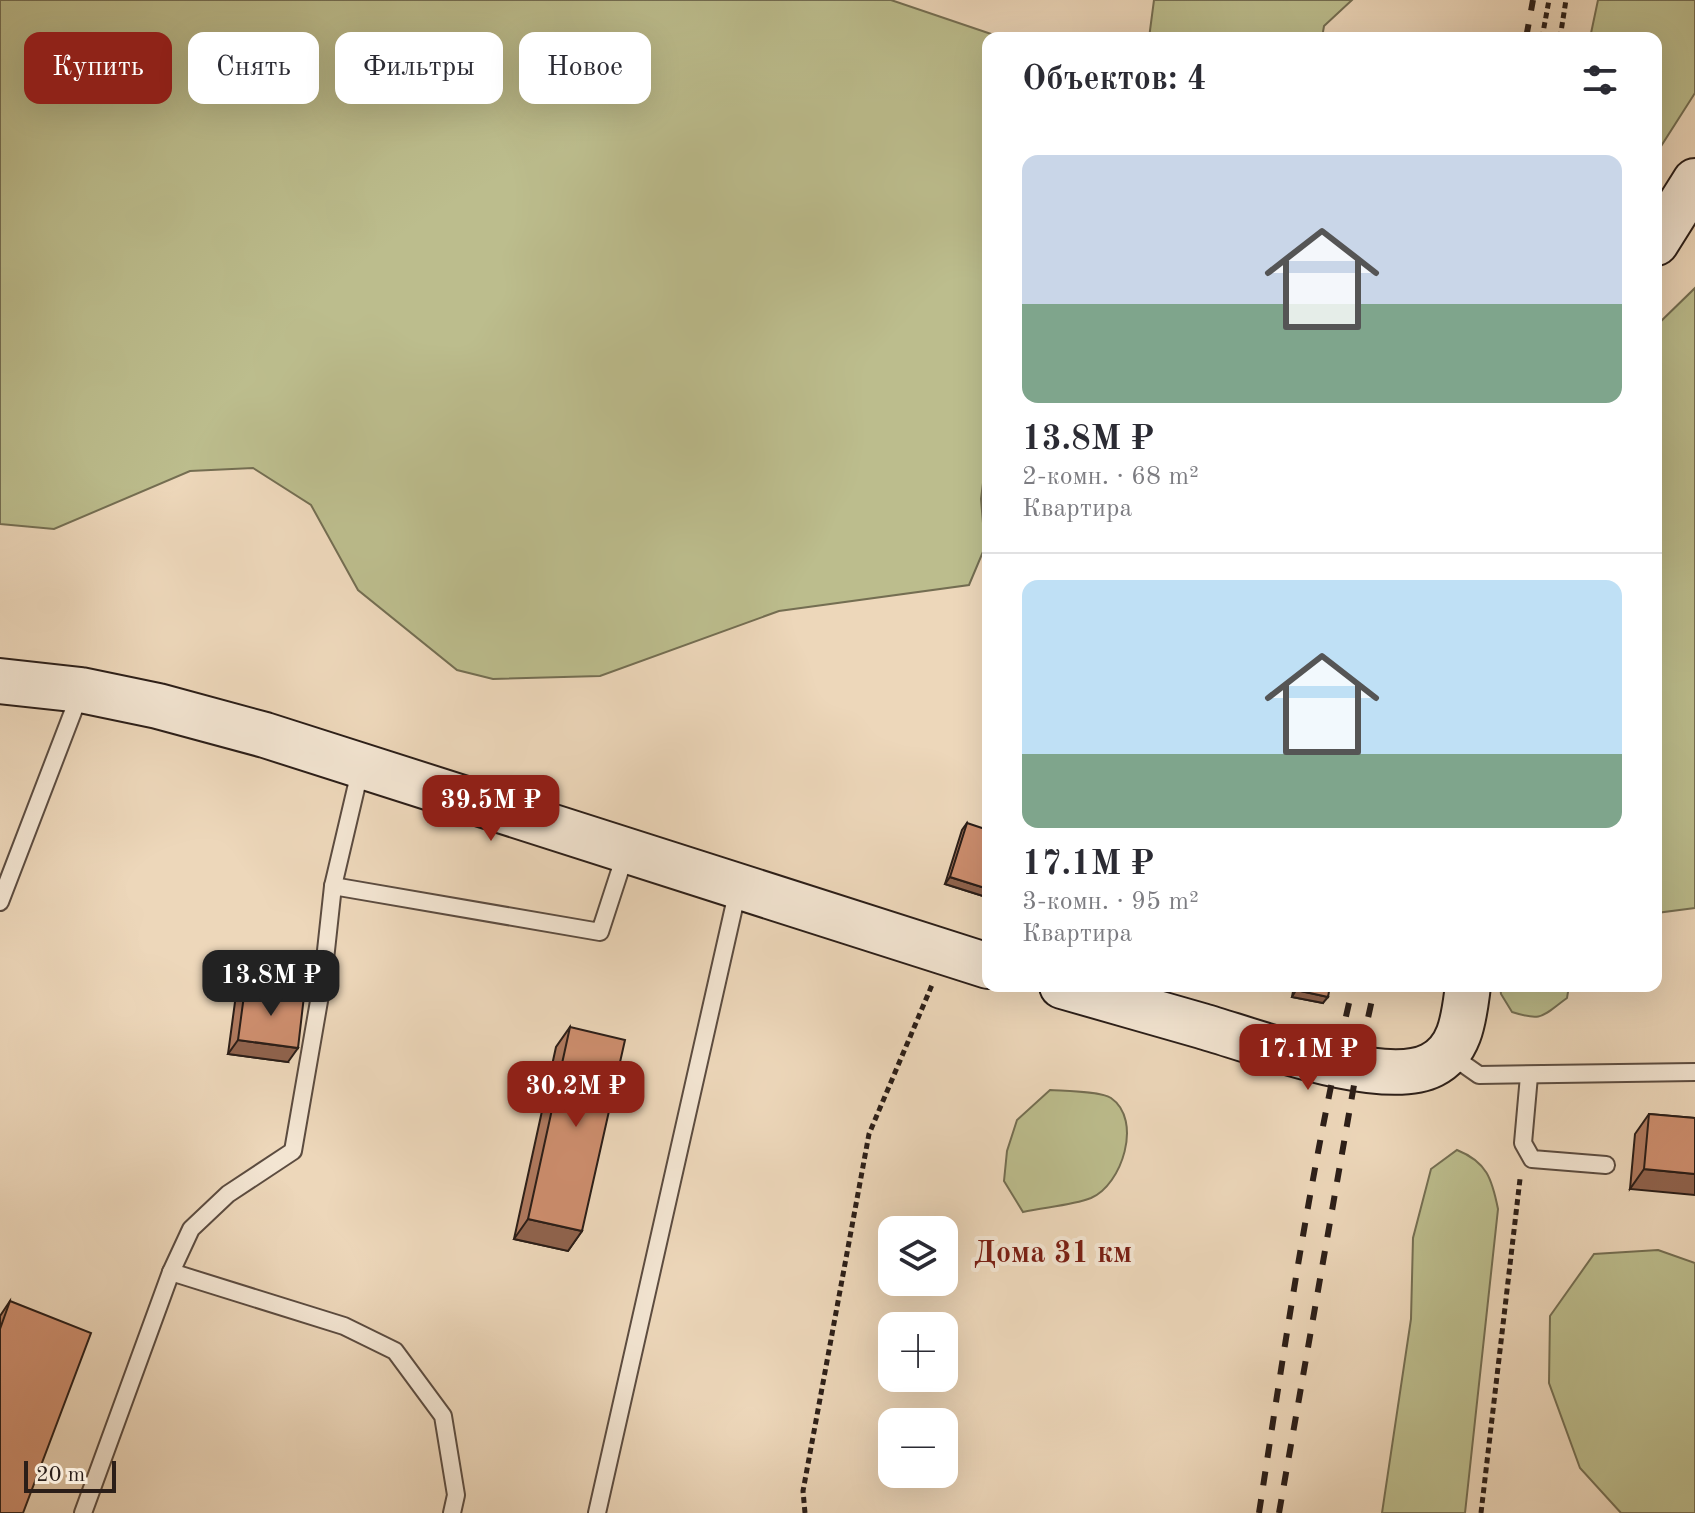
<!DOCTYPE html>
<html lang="ru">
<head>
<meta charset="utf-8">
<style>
	body { margin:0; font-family:"Old Standard TT",serif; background:#f7f7f7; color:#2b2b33; height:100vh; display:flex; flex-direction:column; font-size:30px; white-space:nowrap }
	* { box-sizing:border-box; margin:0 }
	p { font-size:26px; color:#7c7c81 }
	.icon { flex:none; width:44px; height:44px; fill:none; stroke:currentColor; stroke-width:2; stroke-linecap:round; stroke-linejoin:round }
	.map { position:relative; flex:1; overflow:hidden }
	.details { position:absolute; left:982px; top:32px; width:680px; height:960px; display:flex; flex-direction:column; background:#fff; border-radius:16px; box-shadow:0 8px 32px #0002 }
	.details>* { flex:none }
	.hud { position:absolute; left:24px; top:32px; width:760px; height:72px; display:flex; gap:16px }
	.fabs { position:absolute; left:878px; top:1216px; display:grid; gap:16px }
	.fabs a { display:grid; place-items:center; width:80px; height:80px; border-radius:16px; background:#fff; box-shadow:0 8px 32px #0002; font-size:40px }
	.scale { position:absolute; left:24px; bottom:20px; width:92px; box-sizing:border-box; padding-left:8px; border:4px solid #2b1e18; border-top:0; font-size:22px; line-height:28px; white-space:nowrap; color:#2b1e18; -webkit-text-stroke:6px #f3e5d2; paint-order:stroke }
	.price { position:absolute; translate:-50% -68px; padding:0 18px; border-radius:16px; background:#8f2418; color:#fff; font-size:26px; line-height:52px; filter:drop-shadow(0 2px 4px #0008) }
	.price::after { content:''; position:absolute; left:50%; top:48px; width:24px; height:18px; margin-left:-12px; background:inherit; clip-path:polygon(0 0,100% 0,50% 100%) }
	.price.on { background:#222; color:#fff }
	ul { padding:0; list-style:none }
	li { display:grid; align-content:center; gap:16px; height:424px; padding:0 40px }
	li+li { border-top:2px solid #e1e1e2 }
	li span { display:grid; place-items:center; height:248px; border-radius:16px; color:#555 }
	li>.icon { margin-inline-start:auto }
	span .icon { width:144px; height:144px; fill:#fffc; stroke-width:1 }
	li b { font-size:34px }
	h2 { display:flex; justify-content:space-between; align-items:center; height:96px; padding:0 40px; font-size:34px }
	.tag { padding:0 28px; border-radius:16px; background:#fff; box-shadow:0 8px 32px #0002; font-size:28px; line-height:72px }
	.tag.on { background:#8f2418; color:#fff }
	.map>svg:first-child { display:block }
	.green { fill:#bcbd8d; stroke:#746e52; stroke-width:2 }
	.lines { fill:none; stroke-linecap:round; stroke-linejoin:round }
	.lane-casing { stroke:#5c4c40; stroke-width:20 }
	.secondary-casing { stroke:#2b1e18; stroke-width:48 }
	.path { stroke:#2b1e18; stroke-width:5; stroke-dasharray:6 4; stroke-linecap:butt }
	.lane { stroke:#f3e5d2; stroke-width:16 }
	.secondary { stroke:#f3e5d2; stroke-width:44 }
	.rail { stroke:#2b1e18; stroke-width:6; stroke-dasharray:14 14; stroke-linecap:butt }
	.wall { fill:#b07a5f; stroke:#2b1e18; stroke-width:2 }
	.shaded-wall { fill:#90634d; stroke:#2b1e18; stroke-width:2 }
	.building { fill:#cd8e6e; stroke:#2b1e18; stroke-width:2 }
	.labels { text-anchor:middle; stroke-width:8; stroke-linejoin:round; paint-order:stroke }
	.neighbourhood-label { font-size:30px; font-weight:bold; fill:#7a1f14; stroke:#f3e5d2 }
</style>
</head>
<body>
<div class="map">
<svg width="1695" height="1513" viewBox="0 0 1695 1513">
	<rect width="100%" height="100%" fill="#edd7ba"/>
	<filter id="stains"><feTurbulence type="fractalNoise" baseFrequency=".0025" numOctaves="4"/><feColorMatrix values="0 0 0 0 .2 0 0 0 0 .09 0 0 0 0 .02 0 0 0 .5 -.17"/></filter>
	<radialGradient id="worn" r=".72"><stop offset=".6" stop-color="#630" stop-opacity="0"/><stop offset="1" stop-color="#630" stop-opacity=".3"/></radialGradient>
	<g class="green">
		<path d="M0,0H891L1003,38H988V443L981,499L985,547L969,585L779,611L600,676L493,679L457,670L358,590L311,505L253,468L190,471L54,529L0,524Z"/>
		<path d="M1154,0H1352L1324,26L1322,38H1149Z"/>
		<path d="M1598,0H1695V93L1656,154V38H1590Z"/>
		<path d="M1695,288V908L1656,913V326Z"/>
		<path d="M1500,986H1569L1567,998C1542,1016 1543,1022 1512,1012L1501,994Z"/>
		<path d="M1050,1090C1064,1091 1101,1091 1111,1098C1143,1120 1122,1185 1091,1198C1070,1206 1044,1207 1023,1212L1004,1181L1007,1151L1017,1120Z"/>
		<path d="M1457,1150C1487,1162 1492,1179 1498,1209L1465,1513H1382L1411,1319L1413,1238L1431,1169Z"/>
		<path d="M1658,1250L1695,1263V1513H1621L1580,1468L1549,1383L1550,1316L1594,1254Z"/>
	</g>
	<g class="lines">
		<g class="lane-casing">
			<g id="lane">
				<path d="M333,886L600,932L626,852"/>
				<path d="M0,902L81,691"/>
				<path d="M1449,1054L1479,1075L1695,1072"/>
				<path d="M1529,1076L1523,1143L1532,1159L1606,1165"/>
				<path d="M171,1272L344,1326L395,1351L443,1416L456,1495L452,1513"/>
				<path d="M83,1513L171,1272L191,1229L228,1194L293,1151L323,978L333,886L361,767"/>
				<path d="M597,1513L738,889"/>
			</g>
		</g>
		<g class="secondary-casing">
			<g id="secondary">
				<path d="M1656,243L1695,181"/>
				<path d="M0,681L81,690L158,706L265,735L988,966"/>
				<path d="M1062,986C1109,999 1155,1013 1202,1026C1254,1041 1384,1090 1432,1065C1462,1050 1464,1015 1468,986"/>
			</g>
		</g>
		<g class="path">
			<path d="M1542,38L1549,0"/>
			<path d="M1560,38L1566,0"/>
			<path d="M805,1513L803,1491L869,1134L932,985"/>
			<path d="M1481,1513L1520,1179"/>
		</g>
		<use href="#lane" class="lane"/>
		<use href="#secondary" class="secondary"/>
		<g class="rail">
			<path d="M1526,38L1533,0"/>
			<path d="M1259,1513C1286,1337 1312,1160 1353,986"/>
			<path d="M1279,1513L1357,1068L1375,986"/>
		</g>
	</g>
	<g class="wall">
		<path d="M967,823L983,896L945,884L962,830Z"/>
		<path d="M1294,986H1330L1323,1003L1292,997Z"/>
		<path d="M245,988L288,1062L228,1054L235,1002Z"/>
		<path d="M570,1027L582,1231L568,1251L514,1239L556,1047Z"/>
		<path d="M1649,1114L1695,1118L1630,1189L1635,1134Z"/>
		<path d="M10,1301L0,1513V1316Z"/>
	</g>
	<g class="shaded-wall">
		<path d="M950,877L988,889L983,896L945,884Z"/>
		<path d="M1296,990L1328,997L1323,1003L1292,997Z"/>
		<path d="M238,1040L298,1048L288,1062L228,1054Z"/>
		<path d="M1644,1169L1695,1174V1195L1630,1189Z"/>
		<path d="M528,1219L582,1231L568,1251L514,1239Z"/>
	</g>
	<g class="building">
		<path d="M967,823L988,830V889L950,877Z"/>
		<path d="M1297,986H1330L1328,997L1296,990Z"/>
		<path d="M245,988L304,996L298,1048L238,1040Z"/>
		<path d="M570,1027L625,1040L582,1231L528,1219Z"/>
		<path d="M1649,1114L1695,1118V1174L1644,1169Z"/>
		<path d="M10,1301L91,1333L23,1513H0V1329Z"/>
	</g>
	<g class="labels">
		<g class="neighbourhood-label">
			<text x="1053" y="1262">Дома 31 км</text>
		</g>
	</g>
	<rect width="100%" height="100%" filter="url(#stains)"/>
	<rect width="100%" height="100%" fill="url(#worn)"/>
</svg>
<div class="fabs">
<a><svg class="icon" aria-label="layers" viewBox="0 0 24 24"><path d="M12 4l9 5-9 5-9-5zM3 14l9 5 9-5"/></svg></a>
<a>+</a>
<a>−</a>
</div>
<div class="scale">20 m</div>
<b class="price" style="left:491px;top:843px">39.5M ₽</b>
<b class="price on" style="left:271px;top:1018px">13.8M ₽</b>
<b class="price" style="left:1308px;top:1092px">17.1M ₽</b>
<b class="price" style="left:576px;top:1129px">30.2M ₽</b>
<div class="hud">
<a class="tag on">Купить</a>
<a class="tag">Снять</a>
<a class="tag">Фильтры</a>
<a class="tag">Новое</a>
</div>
<section class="details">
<h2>Объектов: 4<svg class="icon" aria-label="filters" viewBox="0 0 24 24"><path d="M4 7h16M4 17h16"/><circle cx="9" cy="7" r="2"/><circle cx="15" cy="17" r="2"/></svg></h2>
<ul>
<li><span style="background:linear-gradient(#c9d6e8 60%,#7fa58c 0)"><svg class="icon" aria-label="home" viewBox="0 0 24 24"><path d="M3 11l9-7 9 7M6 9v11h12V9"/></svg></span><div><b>13.8M ₽</b><p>2-комн. · 68 m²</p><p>Квартира</p></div></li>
<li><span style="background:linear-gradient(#bfe0f5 70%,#7fa58c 0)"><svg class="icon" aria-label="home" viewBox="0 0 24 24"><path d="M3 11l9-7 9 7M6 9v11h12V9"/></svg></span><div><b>17.1M ₽</b><p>3-комн. · 95 m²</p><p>Квартира</p></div></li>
</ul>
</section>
</div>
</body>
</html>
